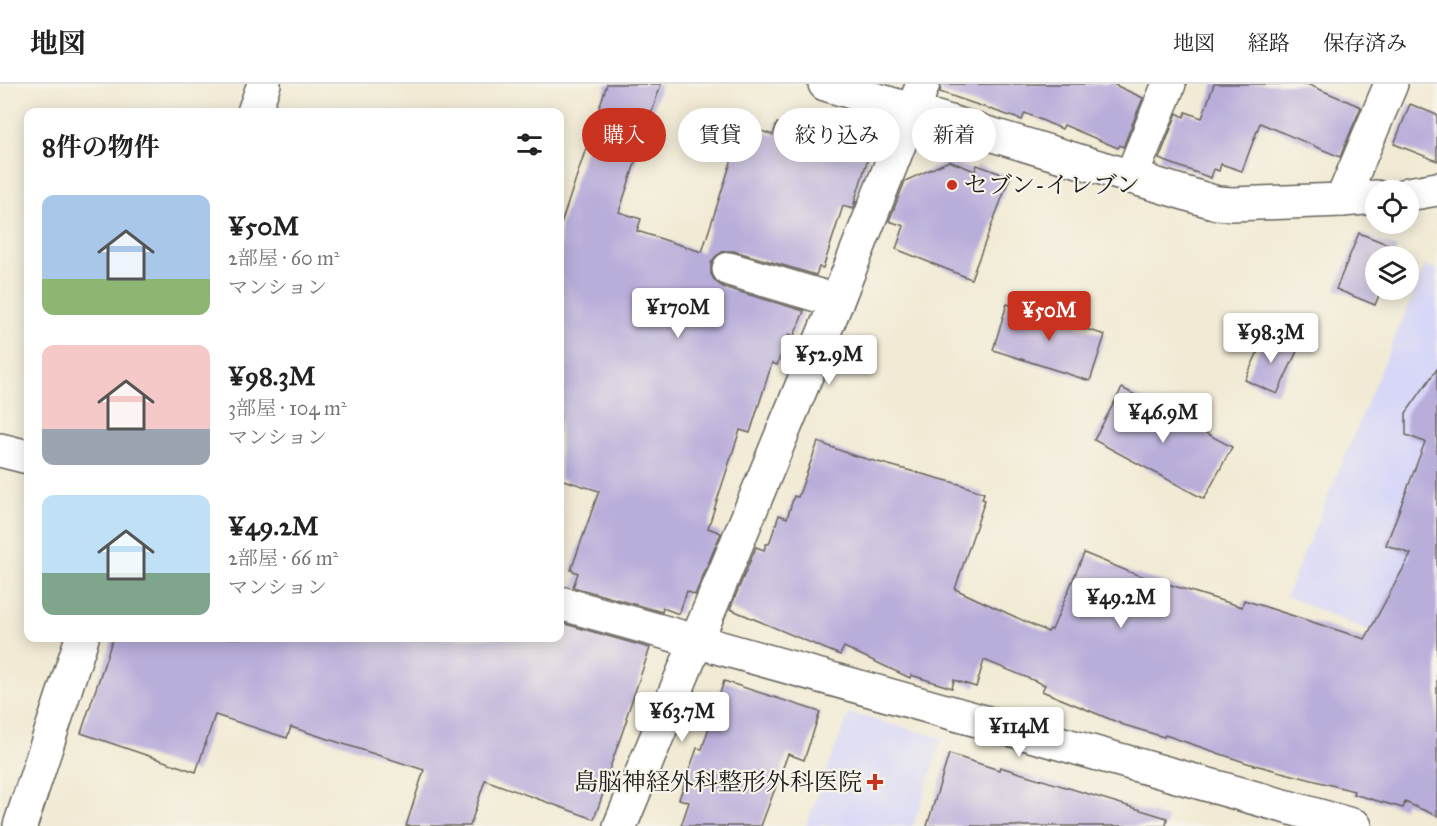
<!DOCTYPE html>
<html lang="ja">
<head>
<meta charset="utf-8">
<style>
	body { margin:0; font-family:"IM FELL Great Primer","Noto Serif JP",serif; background:#f2f2f2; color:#222; height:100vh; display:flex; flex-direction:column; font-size:22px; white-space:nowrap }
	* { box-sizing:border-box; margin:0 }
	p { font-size:20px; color:#767676 }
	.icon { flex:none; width:33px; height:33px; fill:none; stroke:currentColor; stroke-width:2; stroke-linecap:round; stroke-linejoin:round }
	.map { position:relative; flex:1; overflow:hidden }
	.sheet { position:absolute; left:24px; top:24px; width:540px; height:534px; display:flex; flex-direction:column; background:#fff; border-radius:12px; box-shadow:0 3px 15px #0003 }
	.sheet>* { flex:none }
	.top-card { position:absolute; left:582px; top:24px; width:570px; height:54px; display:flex; gap:12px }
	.tools { position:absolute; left:1365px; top:96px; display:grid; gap:12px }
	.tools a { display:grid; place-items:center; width:54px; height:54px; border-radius:50%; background:#fff; box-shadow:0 3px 15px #0003; font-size:30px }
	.price { position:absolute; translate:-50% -51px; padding:0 14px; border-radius:6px; background:#fff; color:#222; font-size:20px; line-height:39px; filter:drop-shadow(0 2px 3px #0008) }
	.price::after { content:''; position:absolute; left:50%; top:36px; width:18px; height:14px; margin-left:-9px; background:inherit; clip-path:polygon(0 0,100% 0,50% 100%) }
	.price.current { background:#c8321e; color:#fff }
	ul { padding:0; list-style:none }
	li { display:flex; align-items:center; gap:18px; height:150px; padding:0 18px }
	li span { display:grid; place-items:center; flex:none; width:168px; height:120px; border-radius:12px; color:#555 }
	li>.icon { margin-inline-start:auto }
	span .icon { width:72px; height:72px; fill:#fffc; stroke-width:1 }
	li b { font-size:26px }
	h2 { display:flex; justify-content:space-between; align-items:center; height:72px; padding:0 18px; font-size:26px }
	.tag { padding:0 21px; border-radius:27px; background:#fff; box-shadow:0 3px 15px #0003; font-size:21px; line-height:54px }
	.tag.current { background:#c8321e; color:#fff }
	header { display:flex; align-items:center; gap:36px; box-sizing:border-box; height:84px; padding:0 30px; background:#fff; border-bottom:2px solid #e0e0e0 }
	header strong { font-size:28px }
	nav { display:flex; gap:33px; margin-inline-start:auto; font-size:21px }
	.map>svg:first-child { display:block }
	.built { fill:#d7d7f8 }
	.building { fill:#b9adda }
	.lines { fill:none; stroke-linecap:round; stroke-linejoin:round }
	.minor-casing { stroke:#67645c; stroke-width:36 }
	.minor { stroke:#fff; stroke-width:33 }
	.poi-dot { fill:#c8321e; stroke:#f7f3e8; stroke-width:2 }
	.labels { text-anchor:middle; stroke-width:4.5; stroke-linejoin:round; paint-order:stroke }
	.poi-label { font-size:24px; fill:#1c1c1c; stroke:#f7f3e8; text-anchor:start }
</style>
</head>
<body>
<header>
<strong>地図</strong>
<nav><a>地図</a><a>経路</a><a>保存済み</a></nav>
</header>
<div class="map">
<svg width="1437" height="742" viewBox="0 0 1437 742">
	<rect width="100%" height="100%" fill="#f7f3e8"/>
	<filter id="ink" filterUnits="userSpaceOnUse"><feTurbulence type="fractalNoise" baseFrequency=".0167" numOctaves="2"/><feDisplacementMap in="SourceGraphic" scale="12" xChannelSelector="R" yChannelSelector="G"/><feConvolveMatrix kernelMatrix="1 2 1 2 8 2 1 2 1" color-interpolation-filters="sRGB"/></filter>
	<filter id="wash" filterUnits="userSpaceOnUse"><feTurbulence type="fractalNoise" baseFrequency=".008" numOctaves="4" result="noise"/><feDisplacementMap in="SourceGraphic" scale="24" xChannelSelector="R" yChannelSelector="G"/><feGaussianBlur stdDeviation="1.35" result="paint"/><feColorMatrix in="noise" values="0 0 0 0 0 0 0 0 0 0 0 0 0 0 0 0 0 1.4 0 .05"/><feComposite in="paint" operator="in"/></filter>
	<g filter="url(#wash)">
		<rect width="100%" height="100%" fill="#f1ead4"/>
		<g class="built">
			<path d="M1425,182L1437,186V542L1419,568L1286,512Z"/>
			<path d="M849,629L943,654L913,742H806Z"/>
		</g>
		<g id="blocks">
			<g class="building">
				<path d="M607,0H661L619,128L641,135L637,147L702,168L743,41L773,51L777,39L789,43L791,37L814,45L818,30L876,49L854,119L856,118L853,125L843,122L823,184L819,183L816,191L734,167H724L716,172L711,179V190L715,197L723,203L804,227L794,252L789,250L777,281L772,279L750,349L740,346L708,444L721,449L695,511L687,507L679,530L663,524L662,528L573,503L578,489L571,486L599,407L560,395V143Z"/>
				<path d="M941,0H1113L1143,14L1123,63L1120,61L1118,64L1064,41L1062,45L1025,29L1022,36L940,8Z"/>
				<path d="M1214,0H1307L1361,23L1340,73L1260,39L1242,87L1221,80L1219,87L1214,85L1211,94L1159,75L1177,29L1184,33L1186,28L1202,34Z"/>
				<path d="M1410,20L1437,31V77L1394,60Z"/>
				<path d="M949,77L975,87L977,81L1010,93L971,195L896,165L904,142L889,137L905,97Z"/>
				<path d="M1359,149L1397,164L1394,172H1376V206H1381L1375,221L1336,205Z"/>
				<path d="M1007,220L1105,251L1090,297L993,266Z"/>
				<path d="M1266,250L1298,265L1277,310L1245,296Z"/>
				<path d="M1437,285V732L1405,718L1403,724L1353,710L1354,707L1247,679L1165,651L1164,653L1124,641L1042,607L1045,601L984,576L976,603L954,596L952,604L911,591L910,594L844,563L840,571L730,525L756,463L764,466L766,460H769L779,431L787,434L794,412L798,413L818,358L852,371L959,400L984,409L982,415L985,416L955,505L1048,548L1050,545L1052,546L1084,469L1132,489L1242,523L1244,516L1365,555L1411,470L1386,461L1425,358L1406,351V329Z"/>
				<path d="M1122,304L1232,363L1204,415L1094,356Z"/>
				<path d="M562,539L650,564L626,634L627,635L608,689L610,690L594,735L485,696L470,742H406L424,686L291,643L287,654L215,631L196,688L81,649L113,554H560V548Z"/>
				<path d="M724,597L820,628L804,676L788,670L761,742H681L689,718L679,715L697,664L702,665Z"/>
				<path d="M949,670L999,686L1000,683L1167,734L1166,742H927Z"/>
			</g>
		</g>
	</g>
	<g filter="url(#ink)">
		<use href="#blocks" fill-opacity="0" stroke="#67645c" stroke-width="1.5"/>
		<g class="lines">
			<g class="minor-casing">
				<g id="minor">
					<path d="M825,0L1217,119L1232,120L1342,116L1376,113"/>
					<path d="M254,28L264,0"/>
					<path d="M1131,93L1169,0"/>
					<path d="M1408,110L1437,105"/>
					<path d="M1342,116L1391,0"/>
					<path d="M729,185L837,217"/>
					<path d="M0,366L28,373"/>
					<path d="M560,519L1355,742"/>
					<path d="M20,742L82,554"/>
					<path d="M620,742L837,217L923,0"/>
				</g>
			</g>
			<use href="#minor" class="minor"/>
		</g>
	</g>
	<g class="poi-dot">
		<circle cx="952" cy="101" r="6"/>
		<path d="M872 689h6v6h6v6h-6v6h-6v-6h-6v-6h6z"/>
	</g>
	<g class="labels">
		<g class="poi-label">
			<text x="964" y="109">セブン-イレブン</text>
			<text x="862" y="706" text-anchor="end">島脳神経外科整形外科医院</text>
		</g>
	</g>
</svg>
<div class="tools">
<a><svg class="icon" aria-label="locate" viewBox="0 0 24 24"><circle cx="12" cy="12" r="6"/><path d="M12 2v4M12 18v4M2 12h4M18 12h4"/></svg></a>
<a><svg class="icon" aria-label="layers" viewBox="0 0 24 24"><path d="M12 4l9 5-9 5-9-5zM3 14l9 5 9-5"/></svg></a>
</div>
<b class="price" style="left:678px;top:255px">¥170M</b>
<b class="price current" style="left:1049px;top:258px">¥50M</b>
<b class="price" style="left:1271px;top:280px">¥98.3M</b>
<b class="price" style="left:829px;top:302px">¥52.9M</b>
<b class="price" style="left:1163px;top:360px">¥46.9M</b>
<b class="price" style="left:1121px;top:545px">¥49.2M</b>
<b class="price" style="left:682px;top:659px">¥63.7M</b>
<b class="price" style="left:1019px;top:674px">¥114M</b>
<div class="top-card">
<a class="tag current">購入</a>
<a class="tag">賃貸</a>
<a class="tag">絞り込み</a>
<a class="tag">新着</a>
</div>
<section class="sheet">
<h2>8件の物件<svg class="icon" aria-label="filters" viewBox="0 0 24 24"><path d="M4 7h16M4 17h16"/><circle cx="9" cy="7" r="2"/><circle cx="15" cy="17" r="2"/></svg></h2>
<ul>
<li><span style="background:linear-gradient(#a9c7e8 70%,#8fb573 0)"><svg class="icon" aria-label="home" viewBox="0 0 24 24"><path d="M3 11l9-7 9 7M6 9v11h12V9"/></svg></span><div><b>¥50M</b><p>2部屋 · 60 m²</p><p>マンション</p></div></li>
<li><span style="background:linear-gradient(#f6c9c9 70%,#9aa5b1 0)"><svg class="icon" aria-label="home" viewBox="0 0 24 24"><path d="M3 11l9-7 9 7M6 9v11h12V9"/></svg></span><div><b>¥98.3M</b><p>3部屋 · 104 m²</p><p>マンション</p></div></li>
<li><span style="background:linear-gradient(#bfe0f5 65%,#7fa58c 0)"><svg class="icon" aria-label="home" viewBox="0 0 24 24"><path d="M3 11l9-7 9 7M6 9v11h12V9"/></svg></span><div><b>¥49.2M</b><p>2部屋 · 66 m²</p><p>マンション</p></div></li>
</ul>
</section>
</div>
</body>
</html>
